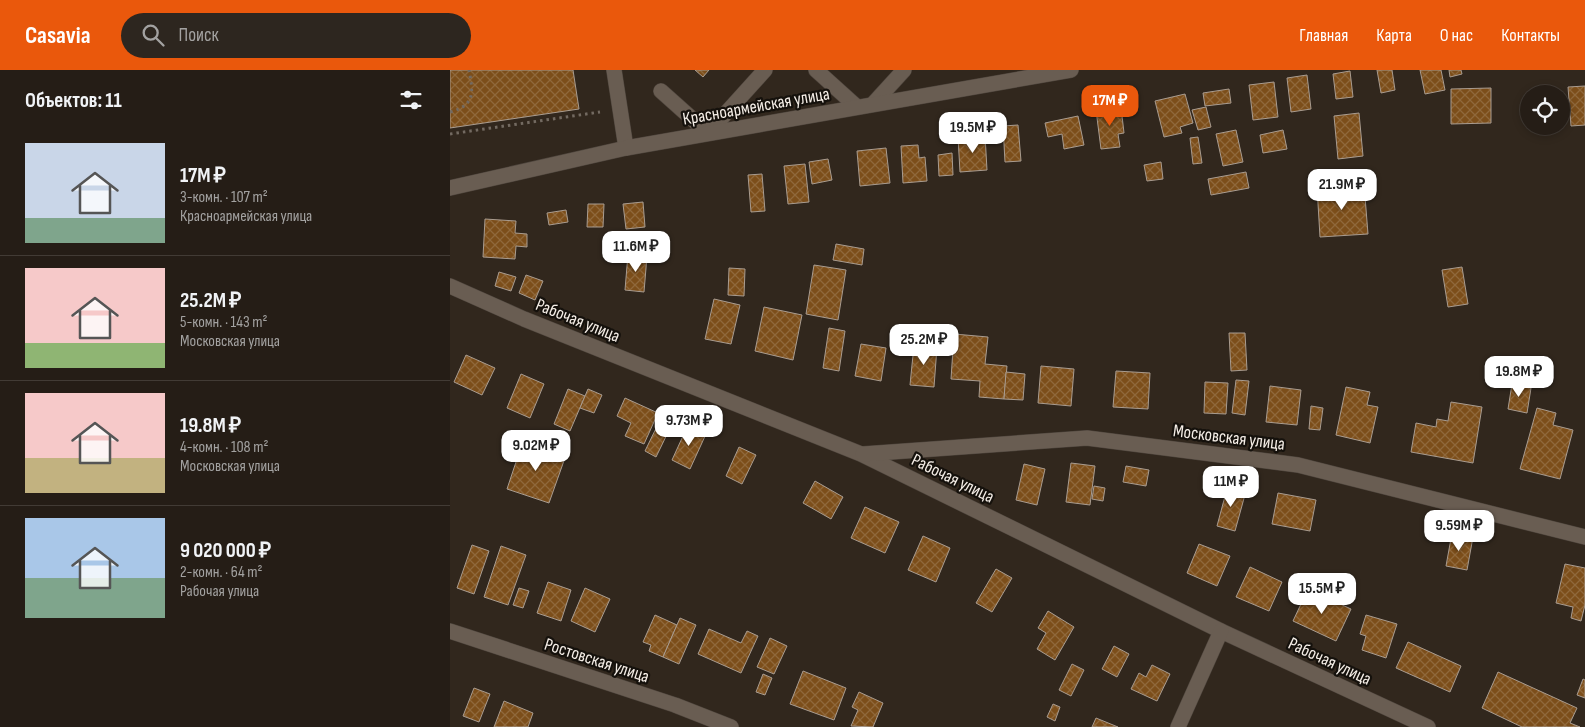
<!DOCTYPE html>
<html lang="ru">
<head>
<meta charset="utf-8">
<style>
	body { margin:0; font-family:"Sofia Sans Condensed",sans-serif; background:#2d261f; color:#f1f3f6; height:100vh; display:flex; flex-direction:column; font-size:19px; white-space:nowrap }
	* { box-sizing:border-box; margin:0 }
	p { font-size:16px; color:#a3a2a1 }
	.icon { flex:none; width:28px; height:28px; fill:none; stroke:currentColor; stroke-width:2; stroke-linecap:round; stroke-linejoin:round }
	.map { position:relative; flex:1; overflow:hidden }
	.sheet { display:flex; flex-direction:column; background:#251d16; width:450px }
	.sheet>* { flex:none }
	.controls { position:absolute; left:1070px; top:15px; display:grid; gap:10px }
	.controls a { display:grid; place-items:center; width:50px; height:50px; border-radius:50%; background:#251d16; box-shadow:0 2px 8px #0003,0 0 0 1px #423b35; font-size:25px }
	.price { position:absolute; translate:-50% -42px; padding:0 11px; border-radius:10px; background:#fff; color:#222; font-size:16px; line-height:32px; filter:drop-shadow(0 1px 2px #0008) }
	.price::after { content:''; position:absolute; left:50%; top:30px; width:15px; height:11px; margin-left:-8px; background:inherit; clip-path:polygon(0 0,100% 0,50% 100%) }
	.price.current { background:#ea580c; color:#fff }
	ul { padding:0; list-style:none }
	li { display:flex; align-items:center; gap:15px; height:125px; padding:0 25px }
	li+li { border-top:1px solid #423b35 }
	li span { display:grid; place-items:center; flex:none; width:140px; height:100px; border-radius:0px; color:#555 }
	li>.icon { margin-inline-start:auto }
	span .icon { width:60px; height:60px; fill:#fffc; stroke-width:1 }
	li b { font-size:21px }
	h2 { display:flex; justify-content:space-between; align-items:center; height:60px; padding:0 25px; font-size:21px }
	header { display:flex; align-items:center; gap:30px; box-sizing:border-box; height:70px; padding:0 25px; background:#ea580c; color:#fff }
	header strong { font-size:24px }
	nav { display:flex; gap:28px; margin-inline-start:auto; font-size:18px }
	.search { width:350px; height:45px; background:#2d261f; display:flex; align-items:center; gap:12px; box-sizing:border-box; padding:0 18px; border-radius:28px; color:#a3a2a1; font-size:19px }
	main { display:flex; flex:1; min-height:0 }
	.map>svg:first-child { display:block }
	.building { fill:url(#building-cross-hatch); stroke:#a99c90 }
	.lines { fill:none; stroke-linecap:round; stroke-linejoin:round }
	.minor-casing { stroke:#4e453d; stroke-width:16 }
	.path { stroke:#736a61; stroke-width:3; stroke-dasharray:2.5 4; stroke-linecap:butt }
	.minor { stroke:#695d52; stroke-width:15 }
	.labels { text-anchor:middle; stroke-width:4.5; stroke-linejoin:round; paint-order:stroke }
	.street-label { font-size:18px; fill:#f5eee7; stroke:#15110c }
</style>
</head>
<body>
<header>
<strong>Casavia</strong>
<div class="search"><svg class="icon" aria-label="search" viewBox="0 0 24 24"><circle cx="10" cy="10" r="6"/><path d="M15 15l6 6"/></svg>Поиск</div>
<nav><a>Главная</a><a>Карта</a><a>О нас</a><a>Контакты</a></nav>
</header>
<main>
<section class="sheet">
<h2>Объектов: 11<svg class="icon" aria-label="filters" viewBox="0 0 24 24"><path d="M4 7h16M4 17h16"/><circle cx="9" cy="7" r="2"/><circle cx="15" cy="17" r="2"/></svg></h2>
<ul>
<li><span style="background:linear-gradient(#c9d6e8 75%,#7fa58c 0)"><svg class="icon" aria-label="home" viewBox="0 0 24 24"><path d="M3 11l9-7 9 7M6 9v11h12V9"/></svg></span><div><b>17M ₽</b><p>3-комн. · 107 m²</p><p>Красноармейская улица</p></div></li>
<li><span style="background:linear-gradient(#f6c9c9 75%,#8fb573 0)"><svg class="icon" aria-label="home" viewBox="0 0 24 24"><path d="M3 11l9-7 9 7M6 9v11h12V9"/></svg></span><div><b>25.2M ₽</b><p>5-комн. · 143 m²</p><p>Московская улица</p></div></li>
<li><span style="background:linear-gradient(#f6c9c9 65%,#c2b280 0)"><svg class="icon" aria-label="home" viewBox="0 0 24 24"><path d="M3 11l9-7 9 7M6 9v11h12V9"/></svg></span><div><b>19.8M ₽</b><p>4-комн. · 108 m²</p><p>Московская улица</p></div></li>
<li><span style="background:linear-gradient(#a9c7e8 60%,#7fa58c 0)"><svg class="icon" aria-label="home" viewBox="0 0 24 24"><path d="M3 11l9-7 9 7M6 9v11h12V9"/></svg></span><div><b>9 020 000 ₽</b><p>2-комн. · 64 m²</p><p>Рабочая улица</p></div></li>
</ul>
</section>
<div class="map">
<svg width="1135" height="657" viewBox="0 0 1135 657">
	<defs>
		<pattern id="building-cross-hatch" width="8" height="8" patternUnits="userSpaceOnUse" patternTransform="scale(1.25)"><rect width="8" height="8" fill="#7c4e1a"/><path d="M0 0l8 8M0 8l8-8" fill="none" stroke="#8f683b"/></pattern>
	</defs>
	<rect width="100%" height="100%" fill="#31271d"/>
	<g class="building">
		<path d="M0,0H123L129,39L0,58Z"/>
		<path d="M245,0H259L253,7Z"/>
		<path d="M927,0H942L945,20L931,23Z"/>
		<path d="M970,0H991L995,20L975,24Z"/>
		<path d="M999,0H1011L1012,4L1000,7Z"/>
		<path d="M900,1L903,27L886,29L883,4Z"/>
		<path d="M857,5L861,39L841,42L837,8Z"/>
		<path d="M824,12L828,47L803,50L799,15Z"/>
		<path d="M1135,16V55L1121,56L1118,17Z"/>
		<path d="M1041,18V53L1001,54V19Z"/>
		<path d="M779,19L781,33L755,36L753,23Z"/>
		<path d="M735,24L743,53L730,57L732,63L714,67L705,31Z"/>
		<path d="M671,37L674,63L668,64L670,77L651,79L646,40Z"/>
		<path d="M756,37L761,57L748,60L742,40Z"/>
		<path d="M909,43L913,86L888,89L884,46Z"/>
		<path d="M628,46L634,75L614,79L612,64L598,67L595,53Z"/>
		<path d="M568,55L571,91L555,92L553,56Z"/>
		<path d="M786,60L793,92L773,96L766,64Z"/>
		<path d="M833,60L837,79L813,83L810,65Z"/>
		<path d="M535,65L537,100L510,102L508,67Z"/>
		<path d="M748,67L752,93L743,94L740,68Z"/>
		<path d="M468,75L469,88L475,87L477,111L453,113L451,76Z"/>
		<path d="M436,78L440,113L410,116L407,81Z"/>
		<path d="M502,83L503,105L489,106L488,85Z"/>
		<path d="M378,89L382,110L362,114L359,92Z"/>
		<path d="M711,92L713,109L697,111L694,95Z"/>
		<path d="M355,94L359,132L338,134L334,96Z"/>
		<path d="M796,102L799,118L761,125L758,109Z"/>
		<path d="M312,104L315,141L301,142L298,105Z"/>
		<path d="M914,114L918,164L870,167L867,117Z"/>
		<path d="M193,132L195,157L176,159L173,134Z"/>
		<path d="M138,134H154L153,157H137Z"/>
		<path d="M116,140L118,152L99,155L97,143Z"/>
		<path d="M35,149L66,151L65,163L77,164V177L66,176L65,189L33,187Z"/>
		<path d="M386,174L414,179L412,195L383,190Z"/>
		<path d="M178,184L197,186L194,222L175,220Z"/>
		<path d="M364,195L396,200L388,250L356,244Z"/>
		<path d="M1012,197L1018,234L998,237L992,200Z"/>
		<path d="M279,198L295,199L294,226L278,225Z"/>
		<path d="M49,202L66,207L61,221L45,216Z"/>
		<path d="M76,205L93,211L85,230L69,223Z"/>
		<path d="M264,229L290,235L281,274L255,269Z"/>
		<path d="M314,237L352,245L343,290L305,281Z"/>
		<path d="M379,258L395,261L389,301L373,298Z"/>
		<path d="M779,263H795L797,300L781,301Z"/>
		<path d="M504,264L538,267L535,294L557,296L554,329L529,327L530,311L501,309Z"/>
		<path d="M411,274L436,278L431,311L405,306Z"/>
		<path d="M464,275L487,277L484,317L460,315Z"/>
		<path d="M16,285L45,298L32,325L4,312Z"/>
		<path d="M591,296L624,299L621,336L588,333Z"/>
		<path d="M666,301L700,303L698,339L663,337Z"/>
		<path d="M556,302L575,304L573,330L554,329Z"/>
		<path d="M71,304L94,314L80,348L57,338Z"/>
		<path d="M786,310L799,311L795,345L782,343Z"/>
		<path d="M755,312L778,313L776,344L754,343Z"/>
		<path d="M1062,314L1081,318L1077,343L1058,339Z"/>
		<path d="M820,316L851,320L847,355L816,352Z"/>
		<path d="M896,317L920,322L917,335L928,337L920,373L886,365Z"/>
		<path d="M118,319L135,326L120,361L104,354Z"/>
		<path d="M138,319L152,325L144,343L130,338Z"/>
		<path d="M175,328L208,343L194,374L175,366L181,353L167,346Z"/>
		<path d="M1001,332L1032,337L1023,393L961,382L966,353L986,357L987,349L998,351Z"/>
		<path d="M861,336L873,338L870,360L859,359Z"/>
		<path d="M1087,338L1106,343L1103,355L1123,360L1110,409L1070,399Z"/>
		<path d="M213,344L224,350L206,387L195,381Z"/>
		<path d="M238,355L256,364L240,399L222,390Z"/>
		<path d="M73,371L116,385L99,433L57,419Z"/>
		<path d="M289,377L306,385L292,414L276,406Z"/>
		<path d="M621,393L645,396L640,435L616,432Z"/>
		<path d="M574,394L595,399L587,435L566,430Z"/>
		<path d="M676,396L699,400L696,416L673,412Z"/>
		<path d="M365,411L393,427L381,449L353,433Z"/>
		<path d="M778,415L796,421L785,461L767,456Z"/>
		<path d="M644,416L655,418L653,431L642,429Z"/>
		<path d="M828,423L866,430L860,461L822,454Z"/>
		<path d="M415,437L449,452L435,483L401,468Z"/>
		<path d="M1002,463L1023,467L1017,500L996,496Z"/>
		<path d="M473,466L500,478L486,512L458,500Z"/>
		<path d="M749,474L780,486L767,516L737,503Z"/>
		<path d="M22,475L39,481L24,524L7,518Z"/>
		<path d="M51,476L76,485L58,535L34,527Z"/>
		<path d="M1115,494L1135,498V535L1131,551L1121,548L1123,537L1106,533Z"/>
		<path d="M800,497L832,512L819,541L786,527Z"/>
		<path d="M546,499L562,508L542,542L526,533Z"/>
		<path d="M98,512L121,520L111,551L87,543Z"/>
		<path d="M69,518L79,521L73,538L63,535Z"/>
		<path d="M135,518L160,529L145,562L121,551Z"/>
		<path d="M858,519L901,539L886,571L843,551Z"/>
		<path d="M598,541L624,557L605,590L587,579L596,563L588,558Z"/>
		<path d="M205,545L227,555L213,587L199,581L201,575L193,572Z"/>
		<path d="M916,545L947,554L936,588L912,580L916,566L910,564Z"/>
		<path d="M230,548L246,555L229,594L213,587Z"/>
		<path d="M259,559L291,573L297,561L308,566L291,603L248,584Z"/>
		<path d="M320,568L337,576L324,604L307,597Z"/>
		<path d="M958,572L1011,596L1000,622L946,598Z"/>
		<path d="M664,576L679,584L667,607L652,599Z"/>
		<path d="M622,594L634,600L621,626L609,620Z"/>
		<path d="M702,595L720,604L707,631L681,619L689,603L696,607Z"/>
		<path d="M353,601L396,618L384,650L340,634Z"/>
		<path d="M1048,602L1127,638L1120,653L1130,657H1072L1032,638Z"/>
		<path d="M313,604L322,608L315,625L306,622Z"/>
		<path d="M1133,609L1135,610V628L1127,625Z"/>
		<path d="M24,618L40,624L29,652L13,646Z"/>
		<path d="M409,622L433,633L423,657L401,656L408,640L402,637Z"/>
		<path d="M54,631L83,643L78,657H44Z"/>
		<path d="M603,634L610,637L605,651L597,647Z"/>
		<path d="M646,648L668,657H642Z"/>
	</g>
	<g class="lines">
		<g class="minor-casing">
			<g id="minor">
				<path d="M164,0L176,78"/>
				<path d="M366,0L407,37"/>
				<path d="M211,21L258,63L315,0"/>
				<path d="M423,34L454,0"/>
				<path d="M0,118L176,78L621,0"/>
				<path d="M0,216L74,249L411,384L771,561L978,657"/>
				<path d="M413,384L637,368L848,395L1135,467"/>
				<path d="M0,561L225,635L281,657"/>
				<path d="M728,657L771,561"/>
			</g>
		</g>
		<g class="path">
			<path d="M0,42C26,35 23,22 19,0"/>
			<path d="M0,64L150,42"/>
		</g>
		<use href="#minor" class="minor"/>
	</g>
	<g class="labels">
		<g class="street-label">
			<text transform="translate(306 36) rotate(-10)" y="6">Красноармейская улица</text>
			<text transform="translate(128 250) rotate(22)" y="6">Рабочая улица</text>
			<text transform="translate(779 367) rotate(7)" y="6">Московская улица</text>
			<text transform="translate(503 408) rotate(26)" y="6">Рабочая улица</text>
			<text transform="translate(147 590) rotate(18)" y="6">Ростовская улица</text>
			<text transform="translate(880 591) rotate(25)" y="6">Рабочая улица</text>
		</g>
	</g>
</svg>
<div class="controls">
<a><svg class="icon" aria-label="locate" viewBox="0 0 24 24"><circle cx="12" cy="12" r="6"/><path d="M12 2v4M12 18v4M2 12h4M18 12h4"/></svg></a>
</div>
<b class="price current" style="left:660px;top:57px">17M ₽</b>
<b class="price" style="left:523px;top:84px">19.5M ₽</b>
<b class="price" style="left:892px;top:141px">21.9M ₽</b>
<b class="price" style="left:186px;top:203px">11.6M ₽</b>
<b class="price" style="left:474px;top:296px">25.2M ₽</b>
<b class="price" style="left:1069px;top:328px">19.8M ₽</b>
<b class="price" style="left:239px;top:377px">9.73M ₽</b>
<b class="price" style="left:86px;top:402px">9.02M ₽</b>
<b class="price" style="left:781px;top:438px">11M ₽</b>
<b class="price" style="left:1009px;top:482px">9.59M ₽</b>
<b class="price" style="left:872px;top:545px">15.5M ₽</b>
</div>
</main>
</body>
</html>
